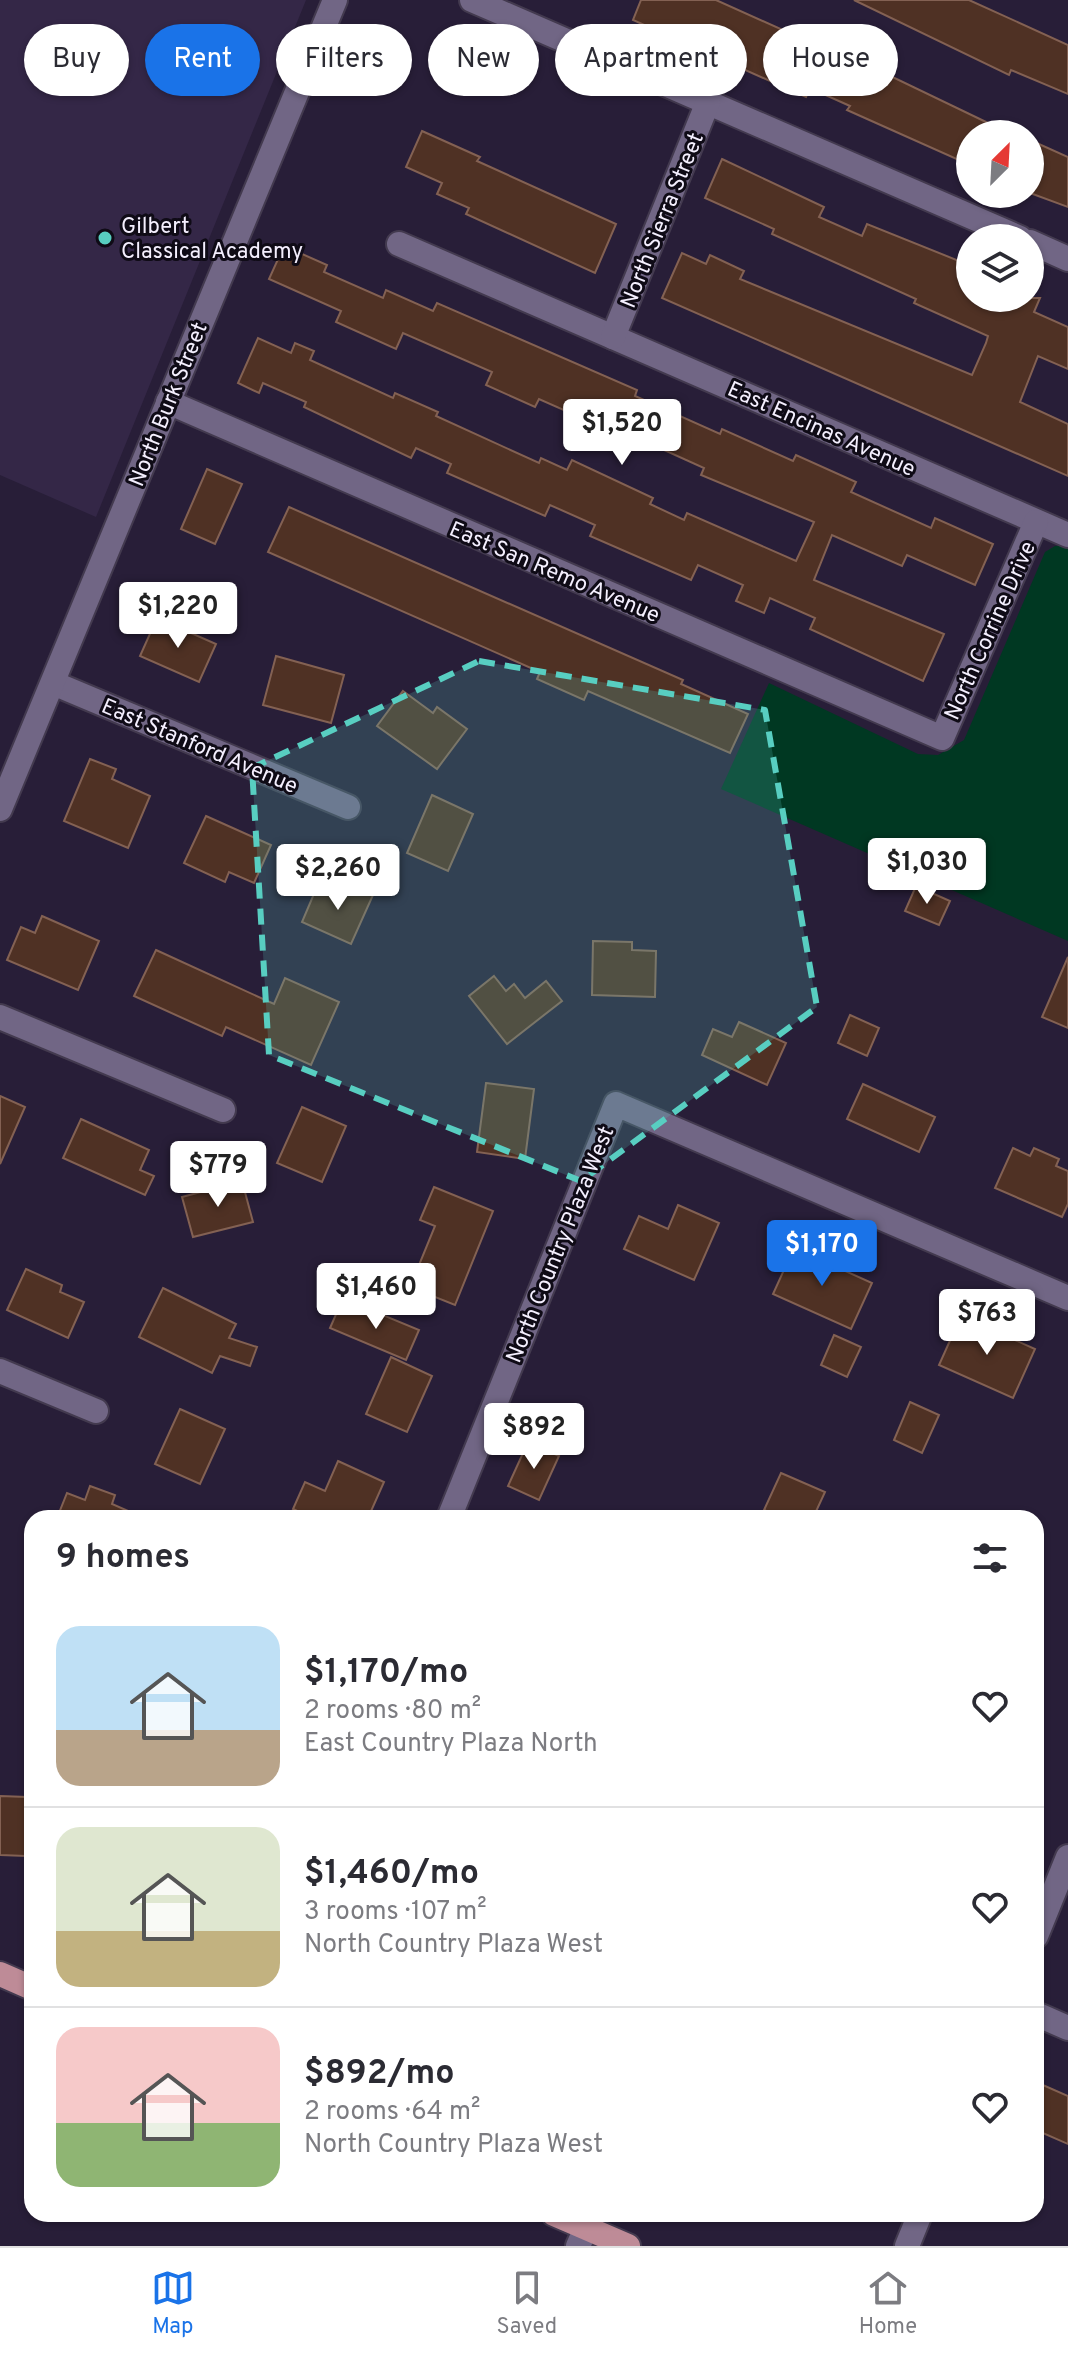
<!DOCTYPE html>
<html lang="en">
<head>
<meta charset="utf-8">
<style>
	body { margin:0; font-family:Overpass,sans-serif; background:#f7f7f7; color:#2b2b33; height:100vh; display:flex; flex-direction:column; font-size:30px; white-space:nowrap }
	* { box-sizing:border-box; margin:0 }
	p { font-size:26px; color:#7c7c81 }
	.icon { flex:none; width:44px; height:44px; fill:none; stroke:currentColor; stroke-width:2; stroke-linecap:round; stroke-linejoin:round }
	.map { position:relative; flex:1; overflow:hidden }
	.sheet { position:absolute; left:24px; top:1510px; width:1020px; height:712px; display:flex; flex-direction:column; background:#fff; border-radius:24px; box-shadow:0 2px 6px #0004 }
	.sheet>* { flex:none }
	.banner { position:absolute; left:24px; top:24px; width:1020px; height:72px; display:flex; gap:16px }
	.needle { width:52px; rotate:24deg }
	.fabs { position:absolute; left:956px; top:120px; display:grid; gap:16px }
	.fabs a { display:grid; place-items:center; width:88px; height:88px; border-radius:50%; background:#fff; box-shadow:0 2px 6px #0004; font-size:40px }
	.price { position:absolute; translate:-50% -68px; padding:0 18px; border-radius:8px; background:#fff; color:#222; font-size:26px; line-height:52px; filter:drop-shadow(0 2px 4px #0008) }
	.price::after { content:''; position:absolute; left:50%; top:48px; width:24px; height:18px; margin-left:-12px; background:inherit; clip-path:polygon(0 0,100% 0,50% 100%) }
	.price.on { background:#1a73e8; color:#fff }
	ul { padding:0; list-style:none }
	li { display:flex; align-items:center; gap:24px; height:200px; padding:0 32px }
	li+li { border-top:2px solid #e1e1e2 }
	li span { display:grid; place-items:center; flex:none; width:224px; height:160px; border-radius:24px; color:#555 }
	li>.icon { margin-inline-start:auto }
	span .icon { width:96px; height:96px; fill:#fffc; stroke-width:1 }
	li b { font-size:34px }
	h2 { display:flex; justify-content:space-between; align-items:center; height:96px; padding:0 32px; font-size:34px }
	.tag { padding:0 28px; border-radius:36px; background:#fff; box-shadow:0 2px 6px #0004; font-size:28px; line-height:72px }
	.tag.on { background:#1a73e8; color:#fff }
	.tabs { display:flex; justify-content:space-around; align-items:center; height:112px; border-top:2px solid #e1e1e2; background:#fff; font-size:22px; color:#7c7c81 }
	.tabs a { display:grid; justify-items:center; gap:4px }
	.tabs .on { color:#1a73e8 }
	.map>svg:first-child { display:block }
	.built { fill:#342747 }
	.green { fill:#003822 }
	.building { fill:#4f3124; stroke:#836153; stroke-width:2 }
	.lines { fill:none; stroke-linecap:round; stroke-linejoin:round }
	.minor-casing { stroke:#433a4f; stroke-width:28 }
	.major-casing { stroke:#433a4f; stroke-width:28 }
	.minor { stroke:#716685; stroke-width:24 }
	.major { stroke:#be8b97; stroke-width:24 }
	.marked { fill:#58cec1; fill-opacity:0.2; stroke:#58cec1; stroke-width:6; stroke-dasharray:16 10; stroke-linejoin:round }
	.poi-dot { fill:#58cec1; stroke:#0f0b16; stroke-width:3 }
	.labels { text-anchor:middle; stroke-width:6; stroke-linejoin:round; paint-order:stroke }
	.street-label { font-size:22px; fill:#f4effe; stroke:#0f0b16 }
	.poi-label { font-size:22px; fill:#f4effe; stroke:#0f0b16; text-anchor:start }
</style>
</head>
<body>
<div class="map">
<svg width="1068" height="2246" viewBox="0 0 1068 2246">
	<rect width="100%" height="100%" fill="#281e38"/>
	<path class="built" d="M0,0H306L96,517L0,475Z"/>
	<path class="green" d="M1068,545V941L721,789L769,683L918,754L938,755L964,740L1045,552L1055,546Z"/>
	<g class="building">
		<path d="M641,0H716L796,36L798,31L858,57L857,60L1011,134H970V165L847,110L850,106L810,88L806,97L633,20Z"/>
		<path d="M854,0H969L1068,45V94L1011,70L1009,75Z"/>
		<path d="M422,131L480,157L477,161L616,224L595,273L466,214L469,208L437,194L442,183L406,167Z"/>
		<path d="M1030,140L1068,157V207L1030,193Z"/>
		<path d="M722,159L824,207L819,217L862,236L867,224L964,263L958,277L970,283V298H1040L1034,312L1068,327V369L1038,356L1020,402L1068,424V476L662,298L682,253L706,264L710,255L744,271L740,279L972,375L986,343L988,336L914,303L916,299L772,234L774,229L705,198Z"/>
		<path d="M284,246L327,265L324,272L383,298L386,290L433,311L437,303L637,390L635,396L720,434L722,429L793,461L796,455L856,482L851,492L931,528L935,518L993,544L975,585L907,555L902,566L832,535L814,580L944,634L923,681L810,629L815,618L770,598L764,613L736,601L743,585L698,565L691,580L590,536L595,525L550,505L545,516L447,473L451,464L416,448L411,458L304,407L306,402L263,383L259,393L238,383L258,338L291,353L295,343L314,351L310,360L393,398L395,393L438,412L436,416L539,463L541,458L567,470L572,460L653,498L650,504L684,520L687,513L796,561L814,522L701,475L704,468L620,430L618,434L539,399L535,407L486,385L492,372L403,333L396,349L336,322L341,311L269,279Z"/>
		<path d="M207,469L242,484L215,544L181,529Z"/>
		<path d="M289,507L683,680L681,684L748,714L730,753L588,691L584,700L537,679L540,672L268,552Z"/>
		<path d="M157,618L216,644L199,682L140,656Z"/>
		<path d="M276,656L344,675L331,723L263,705Z"/>
		<path d="M403,691L433,713L437,707L467,729L437,769L377,726Z"/>
		<path d="M90,759L116,769L112,779L150,796L128,848L64,821Z"/>
		<path d="M432,795L473,814L448,871L407,853Z"/>
		<path d="M206,816L271,845L254,883L229,872L225,882L184,863Z"/>
		<path d="M341,881L373,895L351,944L302,922L316,889L334,897Z"/>
		<path d="M916,886L950,901L939,925L905,911Z"/>
		<path d="M42,916L99,941L78,990L7,960L21,927L35,933Z"/>
		<path d="M593,941L632,942V950L656,951L655,997L592,995Z"/>
		<path d="M156,950L274,1004L285,978L339,1002L311,1065L226,1027L222,1036L134,996Z"/>
		<path d="M1068,957V1028L1042,1017Z"/>
		<path d="M494,976L506,991L514,984L525,998L546,981L562,1001L507,1044L469,996Z"/>
		<path d="M850,1015L879,1028L867,1056L838,1043Z"/>
		<path d="M739,1022L786,1043L767,1085L702,1055L713,1029L732,1037Z"/>
		<path d="M486,1083L534,1089L525,1159L477,1152Z"/>
		<path d="M863,1084L935,1117L919,1152L847,1119Z"/>
		<path d="M0,1096L25,1107L0,1164Z"/>
		<path d="M302,1107L346,1126L322,1182L277,1163Z"/>
		<path d="M81,1119L149,1150L140,1170L154,1176L145,1195L63,1158Z"/>
		<path d="M1013,1148L1030,1156L1034,1148L1059,1159L1056,1166L1068,1171V1204L1062,1217L995,1188Z"/>
		<path d="M242,1181L253,1222L193,1237L182,1197Z"/>
		<path d="M434,1187L493,1211L455,1305L410,1287L435,1226L420,1220Z"/>
		<path d="M678,1205L719,1223L694,1280L624,1249L639,1216L668,1229Z"/>
		<path d="M794,1248L872,1283L851,1329L773,1294Z"/>
		<path d="M26,1269L62,1285L60,1292L84,1302L68,1338L7,1310Z"/>
		<path d="M163,1288L236,1324L229,1338L257,1347L250,1366L220,1356L212,1373L139,1337Z"/>
		<path d="M341,1303L376,1319L378,1313L419,1330L406,1360L330,1328Z"/>
		<path d="M961,1316L1035,1349L1013,1398L939,1365Z"/>
		<path d="M834,1335L861,1347L847,1377L821,1365Z"/>
		<path d="M391,1357L432,1376L407,1432L366,1414Z"/>
		<path d="M910,1402L939,1415L922,1453L894,1440Z"/>
		<path d="M180,1409L225,1429L200,1484L155,1464Z"/>
		<path d="M528,1442L559,1456L539,1500L508,1486Z"/>
		<path d="M338,1461L384,1482L368,1518H312L293,1509L305,1482L325,1491Z"/>
		<path d="M781,1473L825,1492L813,1518H782L764,1510Z"/>
		<path d="M90,1486L115,1495L112,1504L144,1518H57L67,1493L85,1500Z"/>
		<path d="M0,1796L27,1797L26,1856L0,1855Z"/>
		<path d="M1036,2082L1068,2096V2144L1036,2130Z"/>
	</g>
	<g class="lines">
		<g class="minor-casing">
			<g id="minor">
				<path d="M472,0L1020,238"/>
				<path d="M1030,242L1068,259"/>
				<path d="M399,244L1068,535"/>
				<path d="M613,337L708,102"/>
				<path d="M168,402L942,738L1036,522"/>
				<path d="M53,683L348,807"/>
				<path d="M0,809L335,0"/>
				<path d="M0,1017L223,1110"/>
				<path d="M0,1371L96,1411"/>
				<path d="M449,1518L616,1104L1068,1298"/>
				<path d="M1036,1936L1068,1857"/>
				<path d="M1036,2014L1068,2028"/>
				<path d="M578,2246L586,2228"/>
				<path d="M907,2246L920,2214"/>
			</g>
		</g>
		<g class="major-casing">
			<g id="major">
				<path d="M0,1974L32,1988"/>
				<path d="M554,2214L628,2246"/>
			</g>
		</g>
		<use href="#minor" class="minor"/>
		<use href="#major" class="major"/>
	</g>
	<path class="marked" d="M479,661L765,710L817,1007L581,1181L269,1055L252,768Z"/>
	<circle class="poi-dot" cx="105" cy="238" r="8"/>
	<g class="labels">
		<g class="street-label">
			<text transform="translate(661 220) rotate(-68)" y="8">North Sierra Street</text>
			<text transform="translate(167 404) rotate(-68)" y="8">North Burk Street</text>
			<text transform="translate(822 428) rotate(24)" y="8">East Encinas Avenue</text>
			<text transform="translate(555 571) rotate(23)" y="8">East San Remo Avenue</text>
			<text transform="translate(989 630) rotate(-66)" y="8">North Corrine Drive</text>
			<text transform="translate(200 745) rotate(23)" y="8">East Stanford Avenue</text>
			<text transform="translate(559 1244) rotate(-68)" y="8">North Country Plaza West</text>
		</g>
		<g class="poi-label">
			<text x="121" y="233">Gilbert<tspan x="121" dy="25">Classical Academy</tspan></text>
		</g>
	</g>
</svg>
<div class="fabs">
<a><svg class="needle" viewBox="-14 -14 28 28"><path d="M0-13l5 13h-10z" fill="#e53935"/><path d="M0 13l5-13h-10z" fill="#7c7c81"/></svg></a>
<a><svg class="icon" aria-label="layers" viewBox="0 0 24 24"><path d="M12 4l9 5-9 5-9-5zM3 14l9 5 9-5"/></svg></a>
</div>
<b class="price" style="left:622px;top:467px">$1,520</b>
<b class="price" style="left:178px;top:650px">$1,220</b>
<b class="price" style="left:927px;top:906px">$1,030</b>
<b class="price" style="left:338px;top:912px">$2,260</b>
<b class="price" style="left:218px;top:1209px">$779</b>
<b class="price on" style="left:822px;top:1288px">$1,170</b>
<b class="price" style="left:376px;top:1331px">$1,460</b>
<b class="price" style="left:987px;top:1357px">$763</b>
<b class="price" style="left:534px;top:1471px">$892</b>
<div class="banner">
<a class="tag">Buy</a>
<a class="tag on">Rent</a>
<a class="tag">Filters</a>
<a class="tag">New</a>
<a class="tag">Apartment</a>
<a class="tag">House</a>
</div>
<section class="sheet">
<h2>9 homes<svg class="icon" aria-label="filters" viewBox="0 0 24 24"><path d="M4 7h16M4 17h16"/><circle cx="9" cy="7" r="2"/><circle cx="15" cy="17" r="2"/></svg></h2>
<ul>
<li><span style="background:linear-gradient(#bfe0f5 65%,#b9a48a 0)"><svg class="icon" aria-label="home" viewBox="0 0 24 24"><path d="M3 11l9-7 9 7M6 9v11h12V9"/></svg></span><div><b>$1,170/mo</b><p>2 rooms · 80 m²</p><p>East Country Plaza North</p></div><svg class="icon" aria-label="heart" viewBox="0 0 24 24"><path d="M12 20l-8-8c-3-5 5-10 8-4 3-6 11-1 8 4z"/></svg></li>
<li><span style="background:linear-gradient(#dfe7d0 65%,#c2b280 0)"><svg class="icon" aria-label="home" viewBox="0 0 24 24"><path d="M3 11l9-7 9 7M6 9v11h12V9"/></svg></span><div><b>$1,460/mo</b><p>3 rooms · 107 m²</p><p>North Country Plaza West</p></div><svg class="icon" aria-label="heart" viewBox="0 0 24 24"><path d="M12 20l-8-8c-3-5 5-10 8-4 3-6 11-1 8 4z"/></svg></li>
<li><span style="background:linear-gradient(#f6c9c9 60%,#8fb573 0)"><svg class="icon" aria-label="home" viewBox="0 0 24 24"><path d="M3 11l9-7 9 7M6 9v11h12V9"/></svg></span><div><b>$892/mo</b><p>2 rooms · 64 m²</p><p>North Country Plaza West</p></div><svg class="icon" aria-label="heart" viewBox="0 0 24 24"><path d="M12 20l-8-8c-3-5 5-10 8-4 3-6 11-1 8 4z"/></svg></li>
</ul>
</section>
</div>
<nav class="tabs">
<a class="on"><svg class="icon" aria-label="map" viewBox="0 0 24 24"><path d="M3 6l6-2 6 2 6-2v14l-6 2-6-2-6 2zM9 4v14M15 6v14"/></svg>Map</a>
<a><svg class="icon" aria-label="saved" viewBox="0 0 24 24"><path d="M7 4h10v16l-5-4-5 4z"/></svg>Saved</a>
<a><svg class="icon" aria-label="home" viewBox="0 0 24 24"><path d="M3 11l9-7 9 7M6 9v11h12V9"/></svg>Home</a>
</nav>
</body>
</html>
